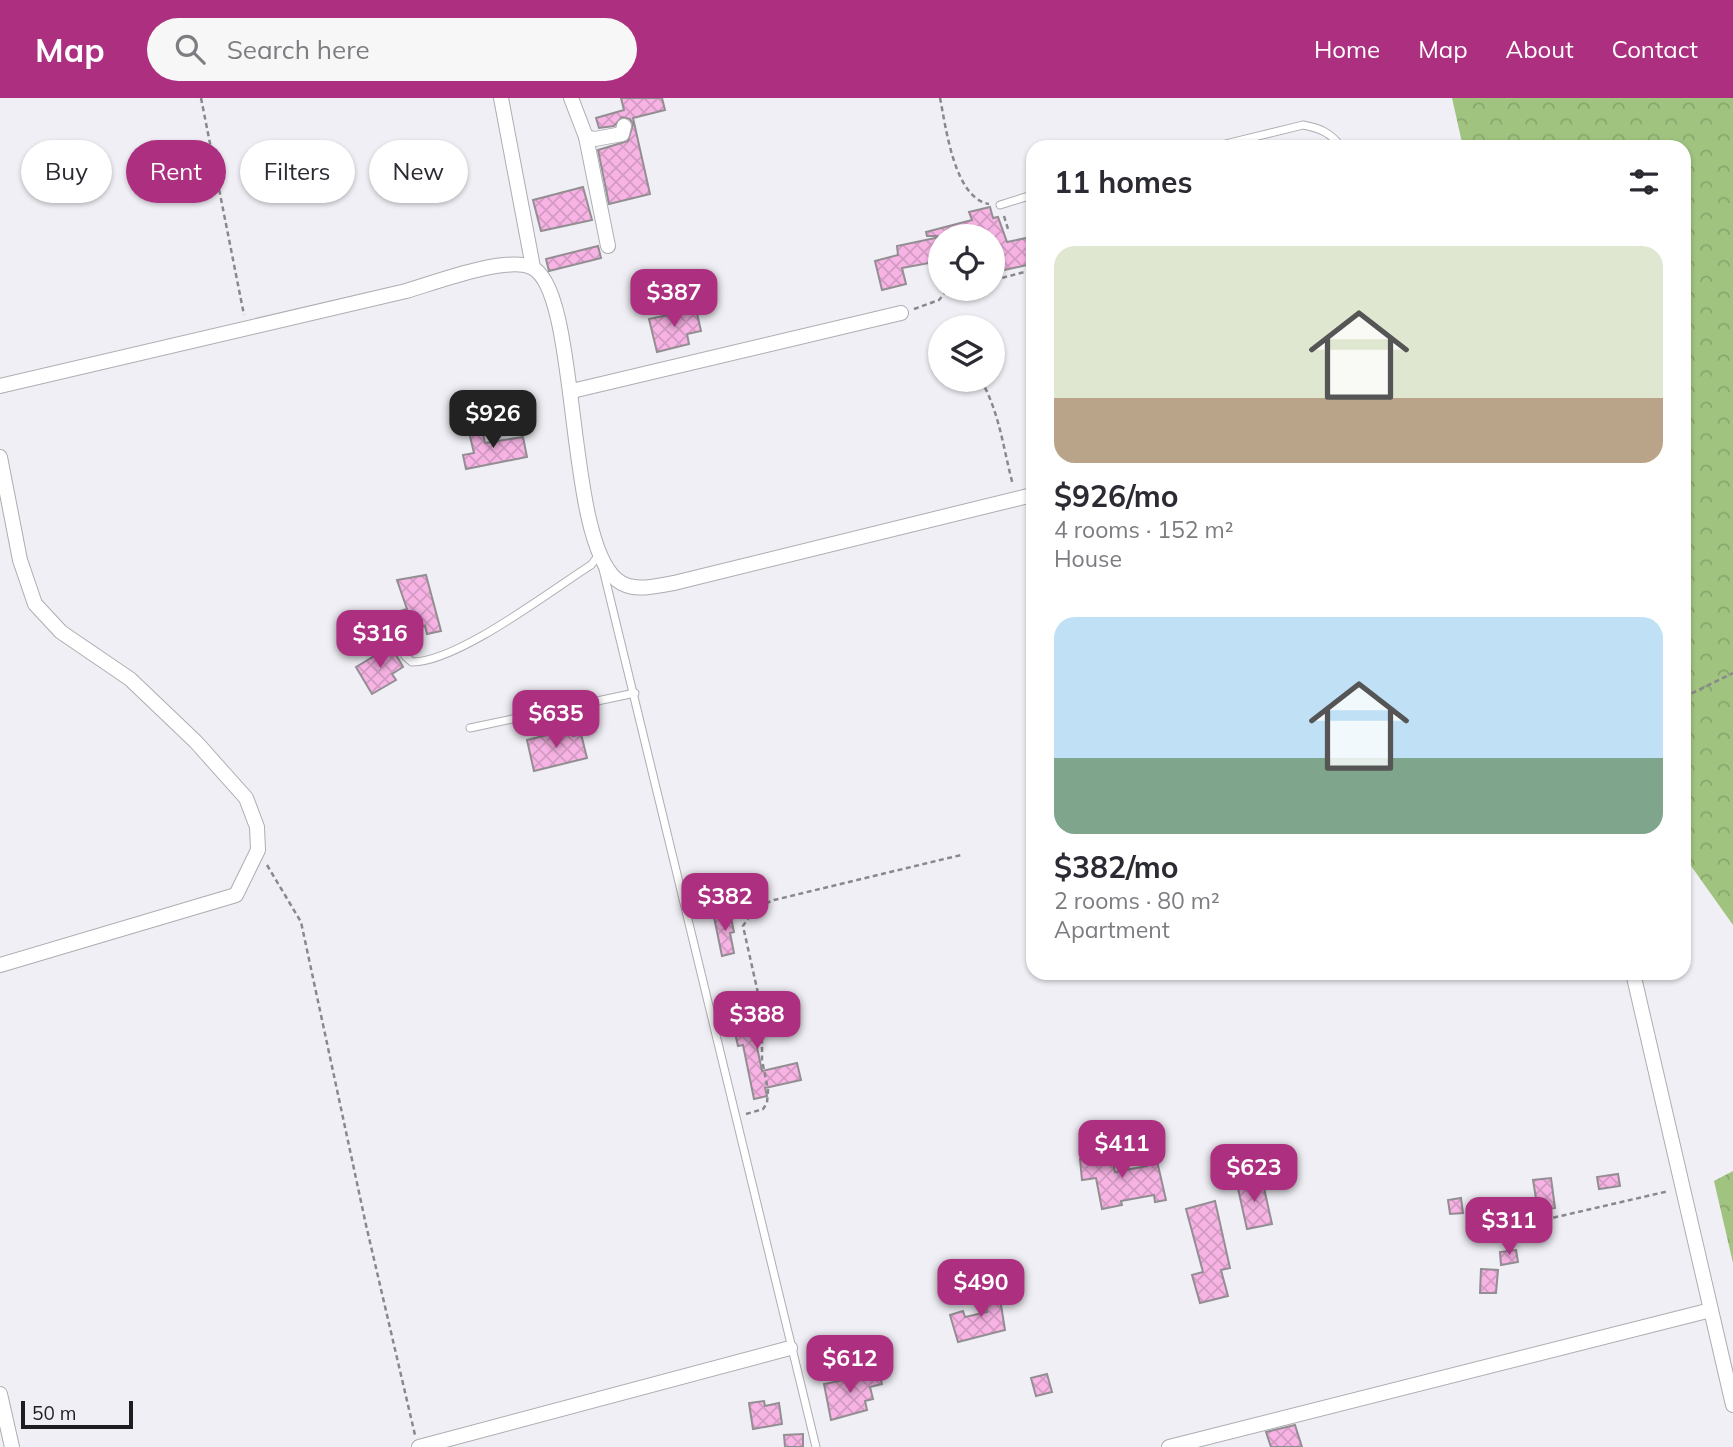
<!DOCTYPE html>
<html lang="en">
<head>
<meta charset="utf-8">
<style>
	body { margin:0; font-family:Mulish,sans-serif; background:#f7f7f7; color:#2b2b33; height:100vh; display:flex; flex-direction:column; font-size:26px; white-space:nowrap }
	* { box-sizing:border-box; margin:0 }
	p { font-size:23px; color:#7c7c81 }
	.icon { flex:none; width:38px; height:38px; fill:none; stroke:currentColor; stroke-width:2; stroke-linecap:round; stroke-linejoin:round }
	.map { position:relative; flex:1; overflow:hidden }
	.details { position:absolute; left:1026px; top:42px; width:665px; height:840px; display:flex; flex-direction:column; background:#fff; border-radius:21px; box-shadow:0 2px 5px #0004 }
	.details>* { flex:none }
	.banner { position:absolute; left:21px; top:42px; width:665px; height:63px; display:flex; gap:14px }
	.buttons { position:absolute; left:928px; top:126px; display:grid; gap:14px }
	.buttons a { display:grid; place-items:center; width:77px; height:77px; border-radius:50%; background:#fff; box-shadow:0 2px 5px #0004; font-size:35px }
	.scale { position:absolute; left:21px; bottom:18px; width:112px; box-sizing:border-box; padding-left:7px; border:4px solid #1e1e20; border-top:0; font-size:19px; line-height:24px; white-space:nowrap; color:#1e1e20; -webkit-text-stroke:5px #efeff5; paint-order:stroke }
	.price { position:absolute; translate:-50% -60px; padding:0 16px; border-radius:14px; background:#ad3080; color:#fff; font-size:23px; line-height:46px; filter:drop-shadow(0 2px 4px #0008) }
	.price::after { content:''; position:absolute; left:50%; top:42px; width:21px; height:16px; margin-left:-10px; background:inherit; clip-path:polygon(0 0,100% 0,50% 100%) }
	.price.on { background:#222; color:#fff }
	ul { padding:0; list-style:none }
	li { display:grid; align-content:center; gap:14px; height:371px; padding:0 28px }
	li span { display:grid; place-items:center; height:217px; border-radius:21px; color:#555 }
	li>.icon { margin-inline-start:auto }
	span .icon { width:126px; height:126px; fill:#fffc; stroke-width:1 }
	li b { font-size:30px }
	h2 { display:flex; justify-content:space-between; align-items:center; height:84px; padding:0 28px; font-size:30px }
	.chip { padding:0 24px; border-radius:32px; background:#fff; box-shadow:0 2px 5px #0004; font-size:24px; line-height:63px }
	.chip.on { background:#ad3080; color:#fff }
	header { display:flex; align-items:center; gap:42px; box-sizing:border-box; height:98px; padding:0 35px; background:#ad3080; color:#fff }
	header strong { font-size:33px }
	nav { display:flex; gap:38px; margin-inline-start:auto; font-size:24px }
	.search { width:490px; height:63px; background:#f7f7f7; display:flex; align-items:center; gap:18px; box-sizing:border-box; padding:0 24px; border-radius:38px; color:#7c7c81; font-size:26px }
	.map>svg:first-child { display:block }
	.forest { fill:url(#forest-crowns) }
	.building { fill:url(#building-cross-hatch); stroke:#938e92; stroke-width:2 }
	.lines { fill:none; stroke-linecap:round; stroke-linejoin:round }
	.lane-casing { stroke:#adadb2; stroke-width:9 }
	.street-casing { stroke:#adadb2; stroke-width:16 }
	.path { stroke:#88888d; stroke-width:2.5; stroke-dasharray:5 3.5; stroke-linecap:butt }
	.lane { stroke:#fff; stroke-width:7 }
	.street { stroke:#fff; stroke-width:14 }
</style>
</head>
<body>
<header>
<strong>Map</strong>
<div class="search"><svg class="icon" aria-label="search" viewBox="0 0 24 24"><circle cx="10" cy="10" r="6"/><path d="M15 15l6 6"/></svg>Search here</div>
<nav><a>Home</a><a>Map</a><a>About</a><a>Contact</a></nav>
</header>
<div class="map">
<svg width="1733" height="1349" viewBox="0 0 1733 1349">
	<defs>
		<pattern id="forest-crowns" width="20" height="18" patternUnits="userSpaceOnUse" patternTransform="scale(1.75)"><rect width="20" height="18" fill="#a0c37f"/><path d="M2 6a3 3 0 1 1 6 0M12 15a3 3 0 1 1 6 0" fill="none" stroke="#89a76d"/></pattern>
		<pattern id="building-cross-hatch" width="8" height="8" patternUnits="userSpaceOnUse" patternTransform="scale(1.75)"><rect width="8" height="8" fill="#f7b3e4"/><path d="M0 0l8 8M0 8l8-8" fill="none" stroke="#d39ac3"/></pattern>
	</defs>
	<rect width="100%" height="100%" fill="#efeff5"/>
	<g class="forest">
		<path d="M1452,0H1733V827L1684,758V49H1463Z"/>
		<path d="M1733,1073V1165L1714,1083Z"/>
	</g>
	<g class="building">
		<path d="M621,0H662L665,12L633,20L650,96L609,106L598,52L628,43L633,26L630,21L622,19L614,28L599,30L596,20L624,12Z"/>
		<path d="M583,89L592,122L541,133L533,102Z"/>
		<path d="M990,109L993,120L998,119L1007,144L1031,139L1032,166L1000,173L999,167L996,168L992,138H927L926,134L972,122L969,114Z"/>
		<path d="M940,139V163L902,170L906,186L882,192L875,163L898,157L897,148Z"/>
		<path d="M598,148L601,160L549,173L546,161Z"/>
		<path d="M696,211L701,233L687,236L689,246L657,254L649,221Z"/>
		<path d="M481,327L485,345L523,339L527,359L466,371L463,357L474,355L468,330Z"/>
		<path d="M426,477L441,533L427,536L425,528L389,537L384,518L407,511L397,482Z"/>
		<path d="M391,548L403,569L392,576L396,582L372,596L356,569Z"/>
		<path d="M571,631L573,638L581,636L587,660L534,673L527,642Z"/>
		<path d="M730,815L734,834L730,835L734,855L722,858L714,819Z"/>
		<path d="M750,900L760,943L756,944L762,973L797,965L801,982L765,990L767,998L754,1001L743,947L738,948L728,905Z"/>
		<path d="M1110,1051L1115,1074L1147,1068L1146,1065L1157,1063L1166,1102L1155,1104L1154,1097L1121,1103L1122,1107L1102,1111L1096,1080L1082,1082L1080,1061L1092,1060L1091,1055Z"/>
		<path d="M1618,1076L1620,1088L1599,1091L1597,1079Z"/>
		<path d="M1551,1080L1555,1110L1538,1113L1533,1082Z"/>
		<path d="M1262,1081L1272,1126L1247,1131L1237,1086Z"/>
		<path d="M1461,1100L1463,1115L1450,1116L1448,1102Z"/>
		<path d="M1492,1102L1494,1114L1480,1116L1478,1104Z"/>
		<path d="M1215,1103L1230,1170L1221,1172L1228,1198L1200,1205L1192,1177L1203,1174L1186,1111Z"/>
		<path d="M1516,1152L1518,1164L1501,1167L1500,1154Z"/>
		<path d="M1481,1171L1498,1172L1496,1195H1480Z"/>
		<path d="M998,1188L1005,1232L958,1244L950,1217L963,1213L965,1219L987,1214L981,1194Z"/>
		<path d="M879,1275L882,1286L870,1289L873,1301L865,1303L867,1312L831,1322L824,1286Z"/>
		<path d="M1047,1276L1052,1294L1036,1298L1031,1280Z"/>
		<path d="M764,1303L765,1308L779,1305L782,1326L753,1331L749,1305Z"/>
		<path d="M1295,1327L1302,1349H1271L1266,1334Z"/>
		<path d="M803,1336V1349H785L784,1337Z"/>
	</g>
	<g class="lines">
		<g class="lane-casing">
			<g id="lane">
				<path d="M1213,49L1303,27C1320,30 1331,35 1341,49"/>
				<path d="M1000,107L1032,97"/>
				<path d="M602,467L816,1349"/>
				<path d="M405,558L412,564C458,564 550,493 591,467L599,457"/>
				<path d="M470,630L635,595"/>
			</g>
		</g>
		<g class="street-casing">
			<g id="street">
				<path d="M501,0L533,169"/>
				<path d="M571,0L586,39L595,41L622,36L624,28"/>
				<path d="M586,39L608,148"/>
				<path d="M0,288L406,193C434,185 504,158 531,169C581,190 564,439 617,482C633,495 655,488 674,485L1032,397"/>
				<path d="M572,293L901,215"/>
				<path d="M0,359L20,462L35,506L61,534L130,581L196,644L246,700L257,729L258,752L236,797L0,867"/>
				<path d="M1633,875L1733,1307"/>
				<path d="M0,1296L12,1349"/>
				<path d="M419,1349L790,1250"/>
				<path d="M1169,1349L1711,1212"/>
			</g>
		</g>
		<g class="path">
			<path d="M201,0L244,217"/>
			<path d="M940,0C946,29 954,100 989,106"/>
			<path d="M1004,118L1008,131"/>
			<path d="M994,182L1032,172"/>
			<path d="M914,211L939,202L948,191"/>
			<path d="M981,282C1000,316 1003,350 1013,387"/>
			<path d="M1684,599L1733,575"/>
			<path d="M267,767L301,824L366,1127L415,1337"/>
			<path d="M746,1016L763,1011L767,1005L768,992L762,962V913L743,828L755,810L774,802L961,757"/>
			<path d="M1487,1135L1669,1093"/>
		</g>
		<use href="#lane" class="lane"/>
		<use href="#street" class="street"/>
	</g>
</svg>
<div class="buttons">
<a><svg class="icon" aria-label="locate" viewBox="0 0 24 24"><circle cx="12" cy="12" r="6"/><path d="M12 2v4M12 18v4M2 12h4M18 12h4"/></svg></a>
<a><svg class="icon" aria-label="layers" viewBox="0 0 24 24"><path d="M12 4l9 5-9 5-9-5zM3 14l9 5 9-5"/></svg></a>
</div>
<div class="scale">50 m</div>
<b class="price" style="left:674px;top:231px">$387</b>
<b class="price on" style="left:493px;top:352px">$926</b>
<b class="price" style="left:380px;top:572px">$316</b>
<b class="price" style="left:556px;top:652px">$635</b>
<b class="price" style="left:725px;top:835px">$382</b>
<b class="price" style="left:757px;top:953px">$388</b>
<b class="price" style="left:1122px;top:1082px">$411</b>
<b class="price" style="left:1254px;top:1106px">$623</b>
<b class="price" style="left:1509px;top:1159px">$311</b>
<b class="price" style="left:981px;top:1221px">$490</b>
<b class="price" style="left:850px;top:1297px">$612</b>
<div class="banner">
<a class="chip">Buy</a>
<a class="chip on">Rent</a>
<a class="chip">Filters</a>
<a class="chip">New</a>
</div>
<section class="details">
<h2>11 homes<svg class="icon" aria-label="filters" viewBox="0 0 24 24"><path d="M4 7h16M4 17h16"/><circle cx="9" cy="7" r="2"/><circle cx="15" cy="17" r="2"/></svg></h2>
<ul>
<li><span style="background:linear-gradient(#dfe7d0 70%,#b9a48a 0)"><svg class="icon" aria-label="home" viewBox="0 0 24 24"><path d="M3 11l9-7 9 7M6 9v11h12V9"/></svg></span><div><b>$926/mo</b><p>4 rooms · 152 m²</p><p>House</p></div></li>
<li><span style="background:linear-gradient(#bfe0f5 65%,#7fa58c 0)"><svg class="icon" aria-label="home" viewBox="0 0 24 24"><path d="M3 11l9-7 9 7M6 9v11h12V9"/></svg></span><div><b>$382/mo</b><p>2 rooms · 80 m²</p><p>Apartment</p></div></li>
</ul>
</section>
</div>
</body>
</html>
